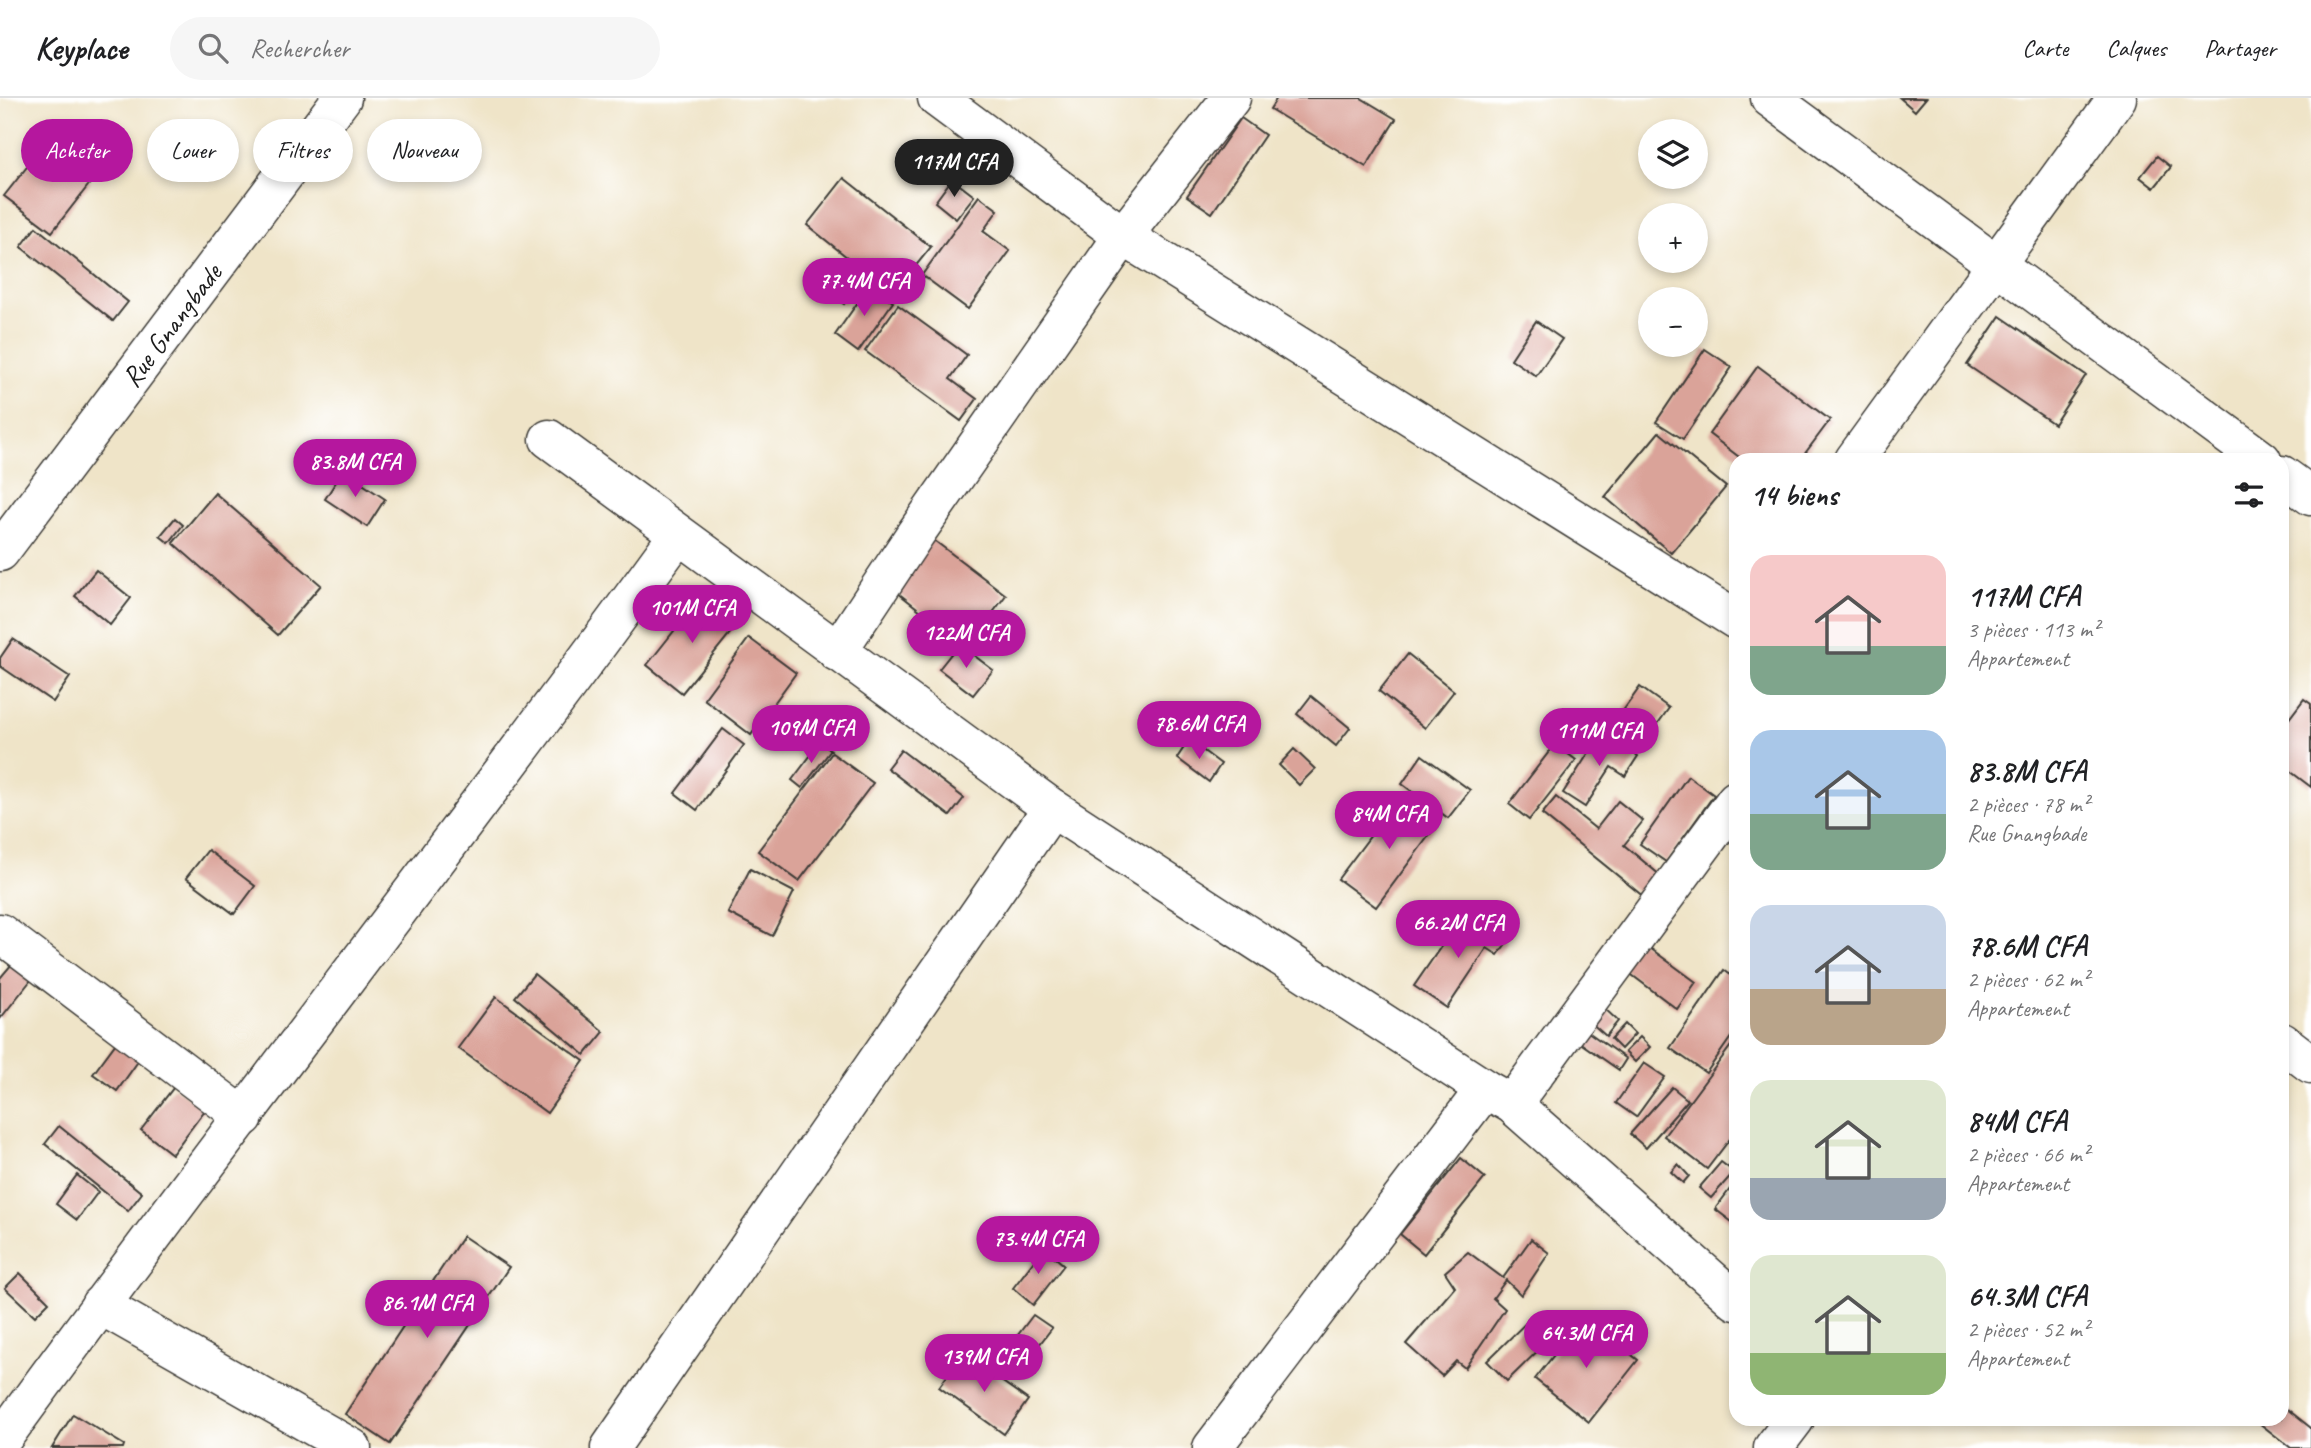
<!DOCTYPE html>
<html lang="fr">
<head>
<meta charset="utf-8">
<style>
	body { margin:0; font-family:Caveat,sans-serif; background:#f6f6f6; color:#202124; height:100vh; display:flex; flex-direction:column; font-size:26px; white-space:nowrap }
	* { box-sizing:border-box; margin:0 }
	p { font-size:23px; color:#757577 }
	.icon { flex:none; width:38px; height:38px; fill:none; stroke:currentColor; stroke-width:2; stroke-linecap:round; stroke-linejoin:round }
	.map { position:relative; flex:1; overflow:hidden }
	.panel { position:absolute; left:1729px; top:355px; width:560px; height:973px; display:flex; flex-direction:column; background:#fff; border-radius:21px; box-shadow:0 4px 10px #0003 }
	.panel>* { flex:none }
	.guide { position:absolute; left:21px; top:21px; width:665px; height:63px; display:flex; gap:14px }
	.fabs { position:absolute; left:1638px; top:21px; display:grid; gap:14px }
	.fabs a { display:grid; place-items:center; width:70px; height:70px; border-radius:50%; background:#fff; box-shadow:0 4px 10px #0003; font-size:35px }
	.price { position:absolute; translate:-50% -60px; padding:0 16px; border-radius:24px; background:#b5179e; color:#fff; font-size:23px; line-height:46px; filter:drop-shadow(0 2px 4px #0008) }
	.price::after { content:''; position:absolute; left:50%; top:42px; width:21px; height:16px; margin-left:-10px; background:inherit; clip-path:polygon(0 0,100% 0,50% 100%) }
	.price.selected { background:#222; color:#fff }
	ul { padding:0; list-style:none }
	li { display:flex; align-items:center; gap:21px; height:175px; padding:0 21px }
	li span { display:grid; place-items:center; flex:none; width:196px; height:140px; border-radius:21px; color:#555 }
	li>.icon { margin-inline-start:auto }
	span .icon { width:84px; height:84px; fill:#fffc; stroke-width:1 }
	li b { font-size:30px }
	h2 { display:flex; justify-content:space-between; align-items:center; height:84px; padding:0 21px; font-size:30px }
	.pill { padding:0 24px; border-radius:32px; background:#fff; box-shadow:0 4px 10px #0003; font-size:24px; line-height:63px }
	.pill.selected { background:#b5179e; color:#fff }
	header { display:flex; align-items:center; gap:42px; box-sizing:border-box; height:98px; padding:0 35px; background:#fff; border-bottom:2px solid #e0e0e0 }
	header strong { font-size:33px }
	nav { display:flex; gap:38px; margin-inline-start:auto; font-size:24px }
	.search { width:490px; height:63px; background:#f6f6f6; display:flex; align-items:center; gap:18px; box-sizing:border-box; padding:0 24px; border-radius:38px; color:#757577; font-size:26px }
	.map>svg:first-child { display:block }
	.building { fill:#daa399 }
	.lines { fill:none; stroke-linecap:round; stroke-linejoin:round }
	.minor-casing { stroke:#3c3a36; stroke-width:41 }
	.minor { stroke:#fff; stroke-width:38 }
	.labels { text-anchor:middle; stroke-width:7; stroke-linejoin:round; paint-order:stroke }
	.street-label { font-size:28px; fill:#1c1c1c; stroke:#fff }
</style>
</head>
<body>
<header>
<strong>Keyplace</strong>
<div class="search"><svg class="icon" aria-label="search" viewBox="0 0 24 24"><circle cx="10" cy="10" r="6"/><path d="M15 15l6 6"/></svg>Rechercher</div>
<nav><a>Carte</a><a>Calques</a><a>Partager</a></nav>
</header>
<div class="map">
<svg width="2311" height="1350" viewBox="0 0 2311 1350">
	<rect width="100%" height="100%" fill="#fff"/>
	<filter id="ink" filterUnits="userSpaceOnUse"><feTurbulence type="fractalNoise" baseFrequency=".0143" numOctaves="2"/><feDisplacementMap in="SourceGraphic" scale="14" xChannelSelector="R" yChannelSelector="G"/><feConvolveMatrix kernelMatrix="1 2 1 2 8 2 1 2 1" color-interpolation-filters="sRGB"/></filter>
	<filter id="wash" filterUnits="userSpaceOnUse"><feTurbulence type="fractalNoise" baseFrequency=".00686" numOctaves="4" result="noise"/><feDisplacementMap in="SourceGraphic" scale="28" xChannelSelector="R" yChannelSelector="G"/><feGaussianBlur stdDeviation="1.57" result="paint"/><feColorMatrix in="noise" values="0 0 0 0 0 0 0 0 0 0 0 0 0 0 0 0 0 1.4 0 .05"/><feComposite in="paint" operator="in"/></filter>
	<g filter="url(#wash)">
		<rect width="100%" height="100%" fill="#efe4c8"/>
		<g id="blocks">
			<g class="building">
				<path d="M1277,0H1361L1396,21L1366,69L1270,11Z"/>
				<path d="M1900,0H1926L1915,13Z"/>
				<path d="M1241,20L1265,37L1212,115L1187,98Z"/>
				<path d="M38,55L56,69L62,61L91,84L52,134L4,98Z"/>
				<path d="M2157,58L2171,69L2154,90L2140,79Z"/>
				<path d="M844,80L931,149L893,196L807,127Z"/>
				<path d="M952,81L974,98L956,121L935,104Z"/>
				<path d="M979,98L998,112L983,133L1010,153L968,211L922,177Z"/>
				<path d="M36,129L128,204L113,223L21,149Z"/>
				<path d="M842,168L860,181L844,206L824,193Z"/>
				<path d="M870,187L893,204L858,254L835,237Z"/>
				<path d="M898,207L967,257L950,281L977,301L961,323L865,253Z"/>
				<path d="M2000,218L2086,277L2054,326L1967,267Z"/>
				<path d="M1536,223L1562,241L1536,278L1511,261Z"/>
				<path d="M1705,251L1732,269L1683,341L1656,324Z"/>
				<path d="M1758,268L1830,322L1800,362H1743L1709,336Z"/>
				<path d="M1659,334L1726,389L1671,455L1605,399Z"/>
				<path d="M343,373L385,401L367,429L325,401Z"/>
				<path d="M215,395L321,487L278,537L173,445Z"/>
				<path d="M175,420L183,427L169,445L160,438Z"/>
				<path d="M931,440L1006,497L968,548L945,531L933,548L914,534L926,517L893,491Z"/>
				<path d="M96,472L131,500L110,527L75,498Z"/>
				<path d="M701,499L736,528L682,595L647,567Z"/>
				<path d="M749,540L796,575L751,637L704,601Z"/>
				<path d="M13,541L70,579L53,604L0,568V560Z"/>
				<path d="M959,546L993,572L973,597L939,571Z"/>
				<path d="M1408,556L1454,593L1425,630L1379,593Z"/>
				<path d="M1640,589L1669,610L1639,652L1610,631Z"/>
				<path d="M1311,598L1350,630L1336,648L1297,616Z"/>
				<path d="M2304,601L2311,606V689L2282,667V630Z"/>
				<path d="M723,631L744,647L697,712L675,695Z"/>
				<path d="M1602,634L1638,658L1625,678L1611,669L1585,709L1563,695Z"/>
				<path d="M1189,642L1221,666L1209,684L1177,660Z"/>
				<path d="M820,645L831,652L802,690L792,682Z"/>
				<path d="M1555,646L1576,662L1529,722L1509,706Z"/>
				<path d="M1294,651L1315,671L1299,687L1279,667Z"/>
				<path d="M901,652L964,700L950,718L887,670Z"/>
				<path d="M832,655L873,685L799,783L758,753Z"/>
				<path d="M1422,657L1470,692L1448,720L1402,686Z"/>
				<path d="M1688,678L1714,697L1666,764L1640,746Z"/>
				<path d="M1402,696L1439,724L1376,809L1338,781Z"/>
				<path d="M1556,699L1596,731L1618,703L1643,723L1624,747L1661,778L1644,799L1542,716Z"/>
				<path d="M208,752L255,788L234,816L186,780Z"/>
				<path d="M750,771L794,794L772,838L728,815Z"/>
				<path d="M1464,815L1507,844L1498,857L1487,850L1447,910L1414,888Z"/>
				<path d="M1639,842L1696,884L1677,911L1620,868Z"/>
				<path d="M12,866L31,882L0,921V880Z"/>
				<path d="M1724,872L1736,881V932L1706,975L1670,950Z"/>
				<path d="M534,876L604,934L585,957L515,899Z"/>
				<path d="M496,899L584,963L547,1015L458,950Z"/>
				<path d="M1603,909L1618,923L1606,938L1590,924Z"/>
				<path d="M1577,926L1626,961L1619,972L1569,937Z"/>
				<path d="M1625,926L1635,936L1621,951L1611,941Z"/>
				<path d="M1640,939L1650,949L1635,964L1625,954Z"/>
				<path d="M1736,941V1033L1707,1071L1664,1038Z"/>
				<path d="M116,945L139,962L117,993L93,976Z"/>
				<path d="M1644,965L1665,979L1636,1019L1616,1005Z"/>
				<path d="M174,989L205,1012L172,1056L141,1032Z"/>
				<path d="M1672,989L1688,1002L1646,1050L1630,1036Z"/>
				<path d="M59,1028L142,1095L128,1113L45,1046Z"/>
				<path d="M1461,1060L1485,1080L1424,1156L1400,1136Z"/>
				<path d="M1721,1064L1734,1074L1711,1100L1699,1090Z"/>
				<path d="M1678,1066L1689,1078L1683,1085L1671,1074Z"/>
				<path d="M77,1077L98,1094L77,1122L56,1106Z"/>
				<path d="M1736,1083V1127L1715,1111Z"/>
				<path d="M463,1138L509,1169L390,1346L345,1316Z"/>
				<path d="M1531,1141L1549,1155L1521,1197L1506,1182L1493,1200L1505,1211L1465,1270L1456,1263L1442,1278L1406,1246L1455,1189L1445,1174L1468,1154L1503,1180Z"/>
				<path d="M1044,1150L1064,1167L1033,1207L1013,1190Z"/>
				<path d="M20,1175L49,1204L35,1218L5,1190Z"/>
				<path d="M1536,1215L1555,1236L1507,1283L1487,1263Z"/>
				<path d="M1033,1217L1052,1230L1032,1256L1014,1242Z"/>
				<path d="M1584,1219L1638,1262L1589,1324L1535,1281Z"/>
				<path d="M963,1256L1028,1302L1004,1336L939,1289Z"/>
				<path d="M2282,1307L2311,1330V1350H2291L2254,1321H2282Z"/>
				<path d="M73,1316L124,1347L123,1350H52Z"/>
			</g>
		</g>
	</g>
	<g filter="url(#ink)">
		<use href="#blocks" fill-opacity="0" stroke="#3c3a36" stroke-width="2"/>
		<g class="lines">
			<g class="minor-casing">
				<g id="minor">
					<path d="M937,0L1123,138L1736,522"/>
					<path d="M1770,0L2262,362"/>
					<path d="M549,341L1052,710L1485,991L1512,1006L1736,1203"/>
					<path d="M1854,362L2117,0"/>
					<path d="M2282,377L2311,398"/>
					<path d="M0,454L342,0"/>
					<path d="M837,554L916,435L1123,138L1231,0"/>
					<path d="M0,835L244,1019"/>
					<path d="M2282,944L2311,966"/>
					<path d="M1512,1006L1736,702"/>
					<path d="M100,1207L352,1350"/>
					<path d="M0,1344C222,1039 456,743 678,437"/>
					<path d="M610,1350L1052,710"/>
					<path d="M1212,1350L1485,991"/>
					<path d="M1773,1350L1795,1321"/>
				</g>
			</g>
			<use href="#minor" class="minor"/>
		</g>
	</g>
	<g class="labels">
		<g class="street-label">
			<text transform="translate(171 227) rotate(-53)" y="10">Rue Gnangbade</text>
		</g>
	</g>
</svg>
<div class="fabs">
<a><svg class="icon" aria-label="layers" viewBox="0 0 24 24"><path d="M12 4l9 5-9 5-9-5zM3 14l9 5 9-5"/></svg></a>
<a>+</a>
<a>−</a>
</div>
<b class="price selected" style="left:954px;top:101px">117M CFA</b>
<b class="price" style="left:864px;top:220px">77.4M CFA</b>
<b class="price" style="left:355px;top:401px">83.8M CFA</b>
<b class="price" style="left:692px;top:547px">101M CFA</b>
<b class="price" style="left:966px;top:572px">122M CFA</b>
<b class="price" style="left:1199px;top:663px">78.6M CFA</b>
<b class="price" style="left:811px;top:667px">109M CFA</b>
<b class="price" style="left:1599px;top:670px">111M CFA</b>
<b class="price" style="left:1389px;top:753px">84M CFA</b>
<b class="price" style="left:1458px;top:862px">66.2M CFA</b>
<b class="price" style="left:1038px;top:1178px">73.4M CFA</b>
<b class="price" style="left:427px;top:1242px">86.1M CFA</b>
<b class="price" style="left:1586px;top:1272px">64.3M CFA</b>
<b class="price" style="left:984px;top:1296px">139M CFA</b>
<div class="guide">
<a class="pill selected">Acheter</a>
<a class="pill">Louer</a>
<a class="pill">Filtres</a>
<a class="pill">Nouveau</a>
</div>
<section class="panel">
<h2>14 biens<svg class="icon" aria-label="filters" viewBox="0 0 24 24"><path d="M4 7h16M4 17h16"/><circle cx="9" cy="7" r="2"/><circle cx="15" cy="17" r="2"/></svg></h2>
<ul>
<li><span style="background:linear-gradient(#f6c9c9 65%,#7fa58c 0)"><svg class="icon" aria-label="home" viewBox="0 0 24 24"><path d="M3 11l9-7 9 7M6 9v11h12V9"/></svg></span><div><b>117M CFA</b><p>3 pièces · 113 m²</p><p>Appartement</p></div></li>
<li><span style="background:linear-gradient(#a9c7e8 60%,#7fa58c 0)"><svg class="icon" aria-label="home" viewBox="0 0 24 24"><path d="M3 11l9-7 9 7M6 9v11h12V9"/></svg></span><div><b>83.8M CFA</b><p>2 pièces · 78 m²</p><p>Rue Gnangbade</p></div></li>
<li><span style="background:linear-gradient(#c9d6e8 60%,#b9a48a 0)"><svg class="icon" aria-label="home" viewBox="0 0 24 24"><path d="M3 11l9-7 9 7M6 9v11h12V9"/></svg></span><div><b>78.6M CFA</b><p>2 pièces · 62 m²</p><p>Appartement</p></div></li>
<li><span style="background:linear-gradient(#dfe7d0 70%,#9aa5b1 0)"><svg class="icon" aria-label="home" viewBox="0 0 24 24"><path d="M3 11l9-7 9 7M6 9v11h12V9"/></svg></span><div><b>84M CFA</b><p>2 pièces · 66 m²</p><p>Appartement</p></div></li>
<li><span style="background:linear-gradient(#dfe7d0 70%,#8fb573 0)"><svg class="icon" aria-label="home" viewBox="0 0 24 24"><path d="M3 11l9-7 9 7M6 9v11h12V9"/></svg></span><div><b>64.3M CFA</b><p>2 pièces · 52 m²</p><p>Appartement</p></div></li>
</ul>
</section>
</div>
</body>
</html>
